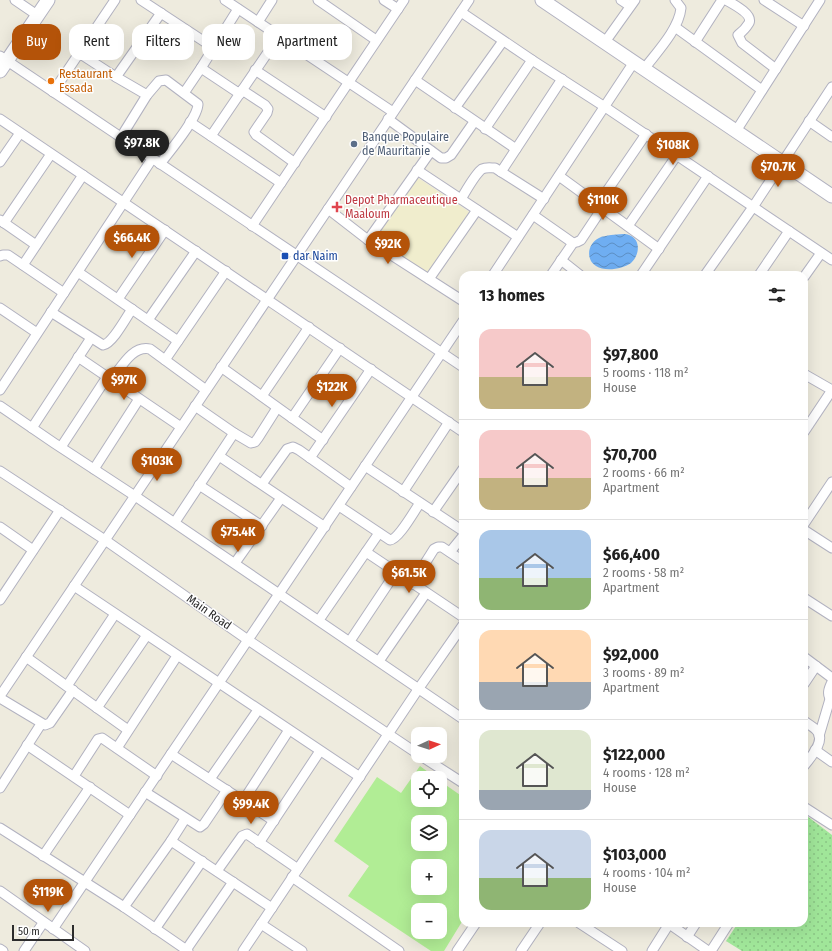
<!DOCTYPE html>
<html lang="en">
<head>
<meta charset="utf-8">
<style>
	body { margin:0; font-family:"Fira Sans Condensed",sans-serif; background:#f6f6f6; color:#222; height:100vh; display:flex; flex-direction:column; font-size:15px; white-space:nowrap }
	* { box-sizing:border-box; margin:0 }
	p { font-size:13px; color:#767676 }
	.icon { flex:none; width:22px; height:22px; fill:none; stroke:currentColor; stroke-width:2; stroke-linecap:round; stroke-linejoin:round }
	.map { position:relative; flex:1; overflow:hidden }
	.details { position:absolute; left:459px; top:271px; width:349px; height:656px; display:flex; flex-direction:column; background:#fff; border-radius:12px; box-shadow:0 4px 16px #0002 }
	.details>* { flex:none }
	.guide { position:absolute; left:12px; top:24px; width:380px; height:36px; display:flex; gap:8px }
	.needle { width:26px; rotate:87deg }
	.buttons { position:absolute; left:411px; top:727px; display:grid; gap:8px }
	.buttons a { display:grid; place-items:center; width:36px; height:36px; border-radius:8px; background:#fff; box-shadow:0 4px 16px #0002; font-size:20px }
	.scale { position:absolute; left:12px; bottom:10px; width:62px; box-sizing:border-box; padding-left:4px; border:2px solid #2c2c2c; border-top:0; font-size:11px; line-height:14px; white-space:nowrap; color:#2c2c2c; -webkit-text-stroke:3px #fff; paint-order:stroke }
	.price { position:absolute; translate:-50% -34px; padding:0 9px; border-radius:14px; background:#b45309; color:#fff; font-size:13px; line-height:26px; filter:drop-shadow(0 1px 2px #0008) }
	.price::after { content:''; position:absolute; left:50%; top:24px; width:12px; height:9px; margin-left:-6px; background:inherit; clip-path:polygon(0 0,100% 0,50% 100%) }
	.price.current { background:#222; color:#fff }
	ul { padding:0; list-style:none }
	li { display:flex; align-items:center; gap:12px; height:100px; padding:0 20px }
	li+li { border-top:1px solid #e0e0e0 }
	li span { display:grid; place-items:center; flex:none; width:112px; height:80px; border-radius:12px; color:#555 }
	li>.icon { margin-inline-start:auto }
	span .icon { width:48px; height:48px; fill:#fffc; stroke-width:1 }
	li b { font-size:17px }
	h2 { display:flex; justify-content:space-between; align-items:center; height:48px; padding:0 20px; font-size:17px }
	.pill { padding:0 14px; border-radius:12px; background:#fff; box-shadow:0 4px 16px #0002; font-size:14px; line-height:36px }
	.pill.current { background:#b45309; color:#fff }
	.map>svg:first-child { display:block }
	.education { fill:#f0edcd }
	.grass { fill:url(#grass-dots) }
	.pitch { fill:#b1ed95; fill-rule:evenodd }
	.water { fill:url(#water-waves) }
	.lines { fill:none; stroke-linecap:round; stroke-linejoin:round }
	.street-casing { stroke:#b2b2c0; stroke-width:11 }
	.secondary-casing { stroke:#b2b2c0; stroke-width:15 }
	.street { stroke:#fff; stroke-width:9 }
	.secondary { stroke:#fff; stroke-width:13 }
	.food-dot { fill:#e8710a; stroke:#fff; stroke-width:1.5 }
	.service-dot { fill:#5c6f8a; stroke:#fff; stroke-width:1.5 }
	.health-dot { fill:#e0444e; stroke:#fff; stroke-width:1.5 }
	.transit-dot { fill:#1a4fb4; stroke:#fff; stroke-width:1.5 }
	.labels { text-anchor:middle; stroke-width:3; stroke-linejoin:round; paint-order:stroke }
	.food-label { font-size:12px; fill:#c56008; stroke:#fff; text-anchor:start }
	.service-label { font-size:12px; fill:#4e5e75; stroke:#fff; text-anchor:start }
	.health-label { font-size:12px; fill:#be3a42; stroke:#fff; text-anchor:start }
	.transit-label { font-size:12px; fill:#164399; stroke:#fff; text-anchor:start }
	.street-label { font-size:12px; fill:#2c2c2c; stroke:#fff }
</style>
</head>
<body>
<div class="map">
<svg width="832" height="951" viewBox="0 0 832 951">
	<defs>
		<pattern id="grass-dots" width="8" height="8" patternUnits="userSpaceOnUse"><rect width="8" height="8" fill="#a0e699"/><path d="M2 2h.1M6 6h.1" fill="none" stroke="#8ac584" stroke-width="1.8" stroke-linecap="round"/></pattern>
		<pattern id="water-waves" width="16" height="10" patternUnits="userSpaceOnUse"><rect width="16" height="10" fill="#6faef2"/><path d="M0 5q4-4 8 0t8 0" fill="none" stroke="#5b8ec4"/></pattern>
	</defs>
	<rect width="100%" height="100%" fill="#eeebde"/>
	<path class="education" d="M415,176L469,212L427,276L373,240Z"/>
	<path class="grass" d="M807,816L832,835V951H742L726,941L738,923H804V820Z"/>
	<path class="pitch" d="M420,766L436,778H418V800H440V781L463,797V920L444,951H431L348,896L369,866L334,841L377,777L401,793ZM418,822H440V844H418ZM418,866H440V888H418ZM418,910H440V932H418Z"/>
	<path class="water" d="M611,235C616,235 624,233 629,235C642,240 639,256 631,263C623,269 605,272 596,266C585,259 588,243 599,238C602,236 607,236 611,235Z"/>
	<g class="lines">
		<g class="street-casing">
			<g id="street">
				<path d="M15,0L37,15"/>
				<path d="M141,0L214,48"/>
				<path d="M225,0L393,112"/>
				<path d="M318,0L376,40"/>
				<path d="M384,0L398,9"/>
				<path d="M621,0L630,6"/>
				<path d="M726,0C733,4 753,14 749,23C746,28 742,32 738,35L742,43L776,69"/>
				<path d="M764,0L804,26"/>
				<path d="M238,9L201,68L240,94"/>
				<path d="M461,12L532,60L605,107L832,260"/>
				<path d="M258,22L272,0"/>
				<path d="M675,27L762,90"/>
				<path d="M605,42L635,0"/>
				<path d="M695,42L722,0"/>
				<path d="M79,53L116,77L147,95"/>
				<path d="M0,56L463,367"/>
				<path d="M644,69C657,52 679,29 681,8L675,0"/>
				<path d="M255,70L326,117"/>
				<path d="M116,77L161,13"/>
				<path d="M415,80L516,149"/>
				<path d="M242,90L265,105L268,109L267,113L254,132L256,135L295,163"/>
				<path d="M53,92L115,0"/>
				<path d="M184,93L201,68"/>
				<path d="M455,108L503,41"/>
				<path d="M0,119L463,432"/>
				<path d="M388,119L441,158H446L451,155L474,122"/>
				<path d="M809,121L832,137"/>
				<path d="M190,122L281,183"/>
				<path d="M485,129L532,60"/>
				<path d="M736,131L820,0"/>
				<path d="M211,136L279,36"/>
				<path d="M121,137L147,95L159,81L166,80L198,104C198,118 169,152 160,164"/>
				<path d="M0,162L20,133"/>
				<path d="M417,170L518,237"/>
				<path d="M501,172L562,79"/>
				<path d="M559,176L659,249"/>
				<path d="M461,199C466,191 475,174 482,169C486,167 491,168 495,168L544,199"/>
				<path d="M598,204L646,134"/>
				<path d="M328,209L368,240L463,301"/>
				<path d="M533,215L573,243L577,242L581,240L603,207"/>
				<path d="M0,220L36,245"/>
				<path d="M4,223L51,154"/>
				<path d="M252,226L404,0"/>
				<path d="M628,226L677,155"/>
				<path d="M368,240L431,151"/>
				<path d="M0,256L3,255H8L64,293"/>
				<path d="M561,260L580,275"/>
				<path d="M23,265L83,175"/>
				<path d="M78,272L178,341"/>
				<path d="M493,275L634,62"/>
				<path d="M551,275L573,243"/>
				<path d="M641,275L708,176"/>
				<path d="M705,275L753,207L832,87"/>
				<path d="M759,275L789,231"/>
				<path d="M804,277L821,253"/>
				<path d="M429,279L477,210"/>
				<path d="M118,299L165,230"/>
				<path d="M0,308L37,333"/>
				<path d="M51,312L103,345C112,344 126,318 132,309"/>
				<path d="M148,320L196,251"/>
				<path d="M78,357L181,427"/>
				<path d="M165,360L226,271"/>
				<path d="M221,367L323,440"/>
				<path d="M804,374L832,390"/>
				<path d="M111,380C121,368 132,345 150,349L206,390"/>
				<path d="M0,390L152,159"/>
				<path d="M262,396L309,327"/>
				<path d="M0,406L54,443L135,496L463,719"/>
				<path d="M195,406L234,433L251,443L255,442L258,438L277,408"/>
				<path d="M292,418L340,348"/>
				<path d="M32,428L91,338"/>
				<path d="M804,432L832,390"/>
				<path d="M61,447L107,377"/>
				<path d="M219,456L325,527"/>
				<path d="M310,458L371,369"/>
				<path d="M365,466L463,531"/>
				<path d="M94,469L139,399"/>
				<path d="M0,471L105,540L248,640L418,754"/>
				<path d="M262,484L287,449L293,447L299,450L351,487"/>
				<path d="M199,485L262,526"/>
				<path d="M403,492L449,422"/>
				<path d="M339,506L390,540C399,539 414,511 420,503"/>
				<path d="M433,512L463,469"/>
				<path d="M175,522L234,433"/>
				<path d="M804,524L832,482"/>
				<path d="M0,527L33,550"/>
				<path d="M804,530L832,548"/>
				<path d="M366,552L463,617"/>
				<path d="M450,552L463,536"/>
				<path d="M235,563L281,498"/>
				<path d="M412,584L434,549L438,547H442L463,561"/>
				<path d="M74,586L360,777"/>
				<path d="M804,598L832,616"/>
				<path d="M0,600L60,510"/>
				<path d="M319,620L379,533"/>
				<path d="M350,641L396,572"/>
				<path d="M26,657L128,730"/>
				<path d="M804,657L832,678"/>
				<path d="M379,661L426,593"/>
				<path d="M832,682C829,688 826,695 832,700"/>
				<path d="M804,684L816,666"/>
				<path d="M67,686L115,614"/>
				<path d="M0,696L469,0"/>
				<path d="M0,698L45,725L50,723L73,690"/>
				<path d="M97,708L147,635"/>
				<path d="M804,721C808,724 814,727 817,731C826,741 810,758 804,766"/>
				<path d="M819,736L830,699"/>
				<path d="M27,745L130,815"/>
				<path d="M117,748L177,656"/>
				<path d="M815,750L832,762"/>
				<path d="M171,754L274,821"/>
				<path d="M421,756L463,783"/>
				<path d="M74,776L98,739L102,738L157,776"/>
				<path d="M210,779L258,710"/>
				<path d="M0,788L41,724"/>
				<path d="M145,792L200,827L204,824L227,790"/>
				<path d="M243,801L289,730"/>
				<path d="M804,807L832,825"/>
				<path d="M0,828L124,907L188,951"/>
				<path d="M171,841L272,908"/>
				<path d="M259,843L320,751"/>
				<path d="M43,856L90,787"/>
				<path d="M217,871L242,836L247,834L298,869"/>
				<path d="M292,877L399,951"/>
				<path d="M0,891L85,951"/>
				<path d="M124,907L171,841L185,819"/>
				<path d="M579,923L622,951"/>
				<path d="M668,923L708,951"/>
				<path d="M261,924L302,951"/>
				<path d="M53,929L463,321"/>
				<path d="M155,929L202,861"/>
				<path d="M687,937L696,923"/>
				<path d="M0,949L3,951"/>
				<path d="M186,950L233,882"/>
				<path d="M24,951L43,923"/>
				<path d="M243,951L419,688L463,625"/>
				<path d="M457,951L476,923"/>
				<path d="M521,951L540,923"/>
				<path d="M652,951L669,924"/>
				<path d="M711,951L729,923"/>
			</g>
		</g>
		<g class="secondary-casing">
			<g id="secondary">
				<path d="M542,0L832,196"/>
				<path d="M0,71L48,0"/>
			</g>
		</g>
		<use href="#street" class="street"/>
		<use href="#secondary" class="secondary"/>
	</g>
	<circle class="food-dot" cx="51" cy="81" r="4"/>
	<circle class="service-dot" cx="354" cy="144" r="4"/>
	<path class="health-dot" d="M335 201h4v4h4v4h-4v4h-4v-4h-4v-4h4z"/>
	<rect class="transit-dot" x="281" y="252" width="8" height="8" rx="2"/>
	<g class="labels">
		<g class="food-label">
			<text x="59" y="78">Restaurant<tspan x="59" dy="14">Essada</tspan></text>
		</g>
		<g class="service-label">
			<text x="362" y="141">Banque Populaire<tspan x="362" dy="14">de Mauritanie</tspan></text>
		</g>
		<g class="health-label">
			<text x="345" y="204">Depot Pharmaceutique<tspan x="345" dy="14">Maaloum</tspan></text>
		</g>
		<g class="transit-label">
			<text x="293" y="260">dar Naim</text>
		</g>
		<g class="street-label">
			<text transform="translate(209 612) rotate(35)" y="4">Main Road</text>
		</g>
	</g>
</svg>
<div class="buttons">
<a><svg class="needle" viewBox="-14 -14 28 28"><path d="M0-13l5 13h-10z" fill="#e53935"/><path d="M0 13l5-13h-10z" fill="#767676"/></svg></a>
<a><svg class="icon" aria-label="locate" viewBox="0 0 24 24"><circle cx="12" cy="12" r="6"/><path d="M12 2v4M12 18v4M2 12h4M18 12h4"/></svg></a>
<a><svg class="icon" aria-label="layers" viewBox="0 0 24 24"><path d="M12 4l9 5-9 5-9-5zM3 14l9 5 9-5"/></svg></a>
<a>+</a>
<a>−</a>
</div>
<div class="scale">50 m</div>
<b class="price current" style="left:142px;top:164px">$97.8K</b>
<b class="price" style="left:673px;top:166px">$108K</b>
<b class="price" style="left:778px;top:188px">$70.7K</b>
<b class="price" style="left:603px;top:221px">$110K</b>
<b class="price" style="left:132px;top:259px">$66.4K</b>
<b class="price" style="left:388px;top:265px">$92K</b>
<b class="price" style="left:124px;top:401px">$97K</b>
<b class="price" style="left:332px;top:408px">$122K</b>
<b class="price" style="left:157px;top:482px">$103K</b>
<b class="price" style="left:238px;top:553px">$75.4K</b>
<b class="price" style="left:409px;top:594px">$61.5K</b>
<b class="price" style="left:251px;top:825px">$99.4K</b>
<b class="price" style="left:48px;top:913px">$119K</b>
<div class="guide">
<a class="pill current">Buy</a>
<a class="pill">Rent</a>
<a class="pill">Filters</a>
<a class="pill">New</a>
<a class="pill">Apartment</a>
</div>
<section class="details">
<h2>13 homes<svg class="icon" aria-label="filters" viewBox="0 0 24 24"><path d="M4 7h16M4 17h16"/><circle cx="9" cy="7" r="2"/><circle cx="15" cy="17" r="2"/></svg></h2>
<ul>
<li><span style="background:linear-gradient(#f6c9c9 60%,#c2b280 0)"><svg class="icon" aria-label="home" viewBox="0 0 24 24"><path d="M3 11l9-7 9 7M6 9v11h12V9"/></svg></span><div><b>$97,800</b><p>5 rooms · 118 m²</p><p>House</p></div></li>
<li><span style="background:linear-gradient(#f6c9c9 60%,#c2b280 0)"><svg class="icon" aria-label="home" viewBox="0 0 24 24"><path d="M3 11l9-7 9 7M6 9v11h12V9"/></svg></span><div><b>$70,700</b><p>2 rooms · 66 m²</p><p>Apartment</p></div></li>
<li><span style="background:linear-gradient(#a9c7e8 60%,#8fb573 0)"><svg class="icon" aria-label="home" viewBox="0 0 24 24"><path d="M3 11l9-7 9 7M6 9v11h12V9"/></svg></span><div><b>$66,400</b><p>2 rooms · 58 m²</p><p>Apartment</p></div></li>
<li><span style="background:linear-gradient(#ffd9b3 65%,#9aa5b1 0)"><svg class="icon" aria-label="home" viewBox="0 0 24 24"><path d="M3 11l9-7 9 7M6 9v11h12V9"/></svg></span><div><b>$92,000</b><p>3 rooms · 89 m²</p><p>Apartment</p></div></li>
<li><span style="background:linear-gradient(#dfe7d0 75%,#9aa5b1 0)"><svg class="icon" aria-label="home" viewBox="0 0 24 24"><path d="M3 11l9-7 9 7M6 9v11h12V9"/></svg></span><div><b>$122,000</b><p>4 rooms · 128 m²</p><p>House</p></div></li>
<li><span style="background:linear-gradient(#c9d6e8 60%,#8fb573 0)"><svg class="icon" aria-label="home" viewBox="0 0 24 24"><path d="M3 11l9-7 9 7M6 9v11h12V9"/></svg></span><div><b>$103,000</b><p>4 rooms · 104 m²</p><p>House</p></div></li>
</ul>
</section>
</div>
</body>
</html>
